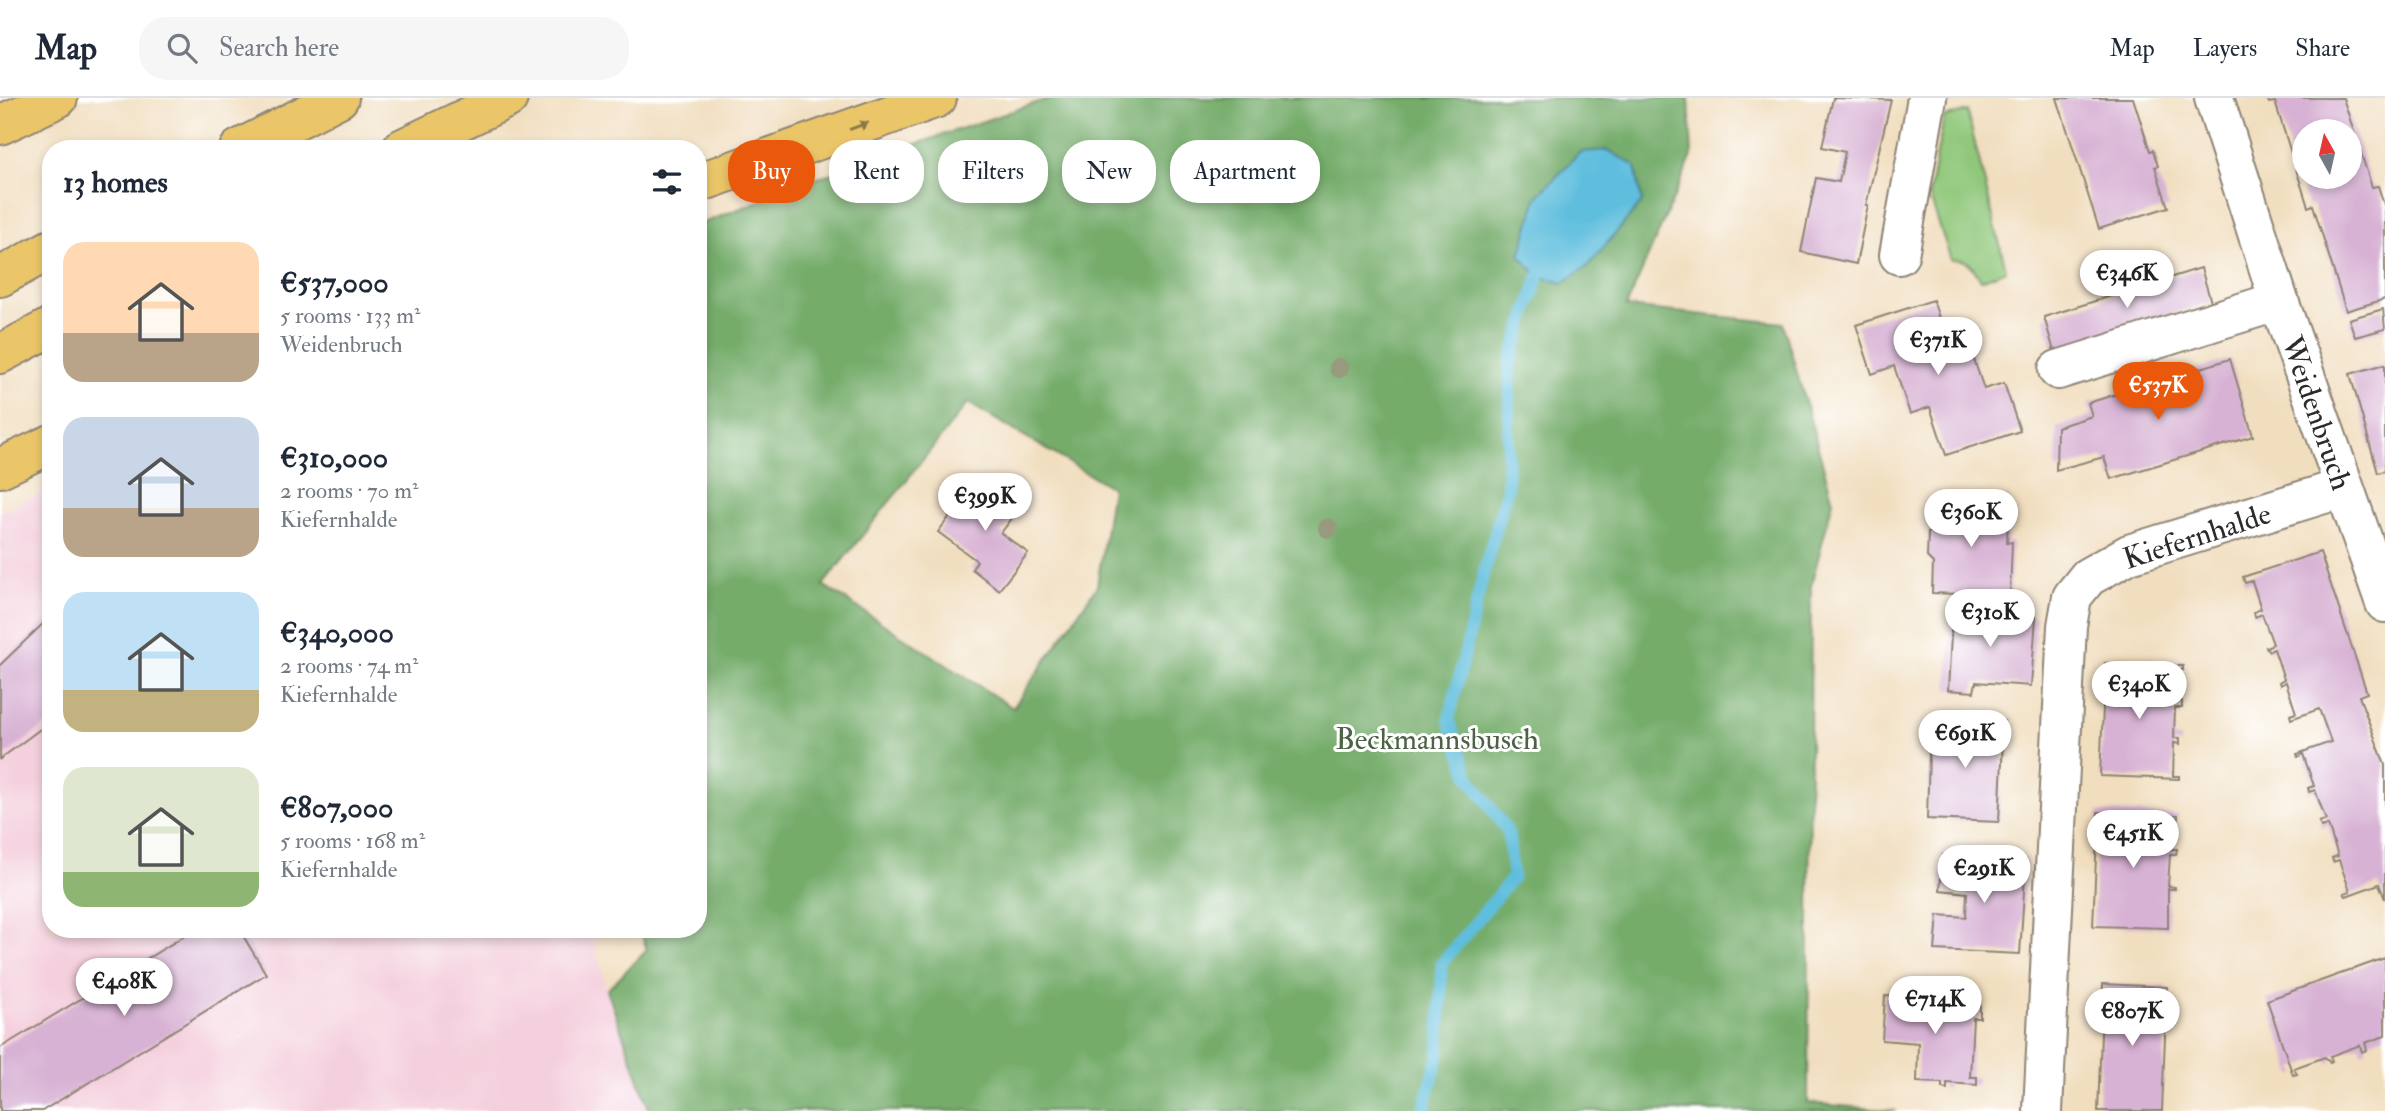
<!DOCTYPE html>
<html lang="en">
<head>
<meta charset="utf-8">
<style>
	body { margin:0; font-family:"IM FELL Double Pica",serif; background:#f6f6f7; color:#1f2937; height:100vh; display:flex; flex-direction:column; font-size:26px; white-space:nowrap }
	* { box-sizing:border-box; margin:0 }
	p { font-size:23px; color:#747a83 }
	.icon { flex:none; width:38px; height:38px; fill:none; stroke:currentColor; stroke-width:2; stroke-linecap:round; stroke-linejoin:round }
	.map { position:relative; flex:1; overflow:hidden }
	.sheet { position:absolute; left:42px; top:42px; width:665px; height:798px; display:flex; flex-direction:column; background:#fff; border-radius:28px; box-shadow:0 4px 10px #0003 }
	.sheet>* { flex:none }
	.top-card { position:absolute; left:728px; top:42px; width:665px; height:63px; display:flex; gap:14px }
	.needle { width:46px; rotate:352deg }
	.fabs { position:absolute; left:2292px; top:21px; display:grid; gap:14px }
	.fabs a { display:grid; place-items:center; width:70px; height:70px; border-radius:50%; background:#fff; box-shadow:0 4px 10px #0003; font-size:35px }
	.price { position:absolute; translate:-50% -60px; padding:0 16px; border-radius:24px; background:#fff; color:#222; font-size:23px; line-height:46px; filter:drop-shadow(0 2px 4px #0008) }
	.price::after { content:''; position:absolute; left:50%; top:42px; width:21px; height:16px; margin-left:-10px; background:inherit; clip-path:polygon(0 0,100% 0,50% 100%) }
	.price.selected { background:#ea580c; color:#fff }
	ul { padding:0; list-style:none }
	li { display:flex; align-items:center; gap:21px; height:175px; padding:0 21px }
	li span { display:grid; place-items:center; flex:none; width:196px; height:140px; border-radius:21px; color:#555 }
	li>.icon { margin-inline-start:auto }
	span .icon { width:84px; height:84px; fill:#fffc; stroke-width:1 }
	li b { font-size:30px }
	h2 { display:flex; justify-content:space-between; align-items:center; height:84px; padding:0 21px; font-size:30px }
	.tag { padding:0 24px; border-radius:28px; background:#fff; box-shadow:0 4px 10px #0003; font-size:24px; line-height:63px }
	.tag.selected { background:#ea580c; color:#fff }
	header { display:flex; align-items:center; gap:42px; box-sizing:border-box; height:98px; padding:0 35px; background:#fff; border-bottom:2px solid #e0e1e3 }
	header strong { font-size:33px }
	nav { display:flex; gap:38px; margin-inline-start:auto; font-size:24px }
	.search { width:490px; height:63px; background:#f6f6f7; display:flex; align-items:center; gap:18px; box-sizing:border-box; padding:0 24px; border-radius:28px; color:#747a83; font-size:26px }
	.map>svg:first-child { display:block }
	.built { fill:#f4cfdd }
	.green { fill:#90c77a; stroke:#5e7952; stroke-width:2 }
	.forest { fill:#74ac6a; stroke:#506c4a; stroke-width:2; fill-rule:evenodd }
	.water { fill:#5ebedd; stroke:#447484; stroke-width:2 }
	.lines { fill:none; stroke-linecap:round; stroke-linejoin:round }
	.stream { stroke:#5ebedd; stroke-width:12 }
	.building { fill:#d8b2d4; fill-rule:evenodd }
	.minor-casing { stroke:#8e8475; stroke-width:42 }
	.major-casing { stroke:#8e8475; stroke-width:42 }
	.highway-casing { stroke:#8e8475; stroke-width:42 }
	.minor { stroke:#fff; stroke-width:38 }
	.major { stroke:#ebc669; stroke-width:38 }
	.highway { stroke:#ebc669; stroke-width:38 }
	.tree { fill:#979a7d }
	.oneway { fill:#8b784a }
	.labels { text-anchor:middle; stroke-width:6; stroke-linejoin:round; paint-order:stroke }
	.street-label { font-size:30px; fill:#2b2b2b; stroke:#fff }
	.park-label { font-size:30px; fill:#4e6247; stroke:#fff }
</style>
</head>
<body>
<header>
<strong>Map</strong>
<div class="search"><svg class="icon" aria-label="search" viewBox="0 0 24 24"><circle cx="10" cy="10" r="6"/><path d="M15 15l6 6"/></svg>Search here</div>
<nav><a>Map</a><a>Layers</a><a>Share</a></nav>
</header>
<div class="map">
<svg width="2385" height="1013" viewBox="0 0 2385 1013">
	<rect width="100%" height="100%" fill="#fff"/>
	<filter id="ink" filterUnits="userSpaceOnUse"><feTurbulence type="fractalNoise" baseFrequency=".0143" numOctaves="2"/><feDisplacementMap in="SourceGraphic" scale="14" xChannelSelector="R" yChannelSelector="G"/><feConvolveMatrix kernelMatrix="1 2 1 2 8 2 1 2 1" color-interpolation-filters="sRGB"/></filter>
	<filter id="wash" filterUnits="userSpaceOnUse"><feTurbulence type="fractalNoise" baseFrequency=".00686" numOctaves="4" result="noise"/><feDisplacementMap in="SourceGraphic" scale="28" xChannelSelector="R" yChannelSelector="G"/><feGaussianBlur stdDeviation="1.57" result="paint"/><feColorMatrix in="noise" values="0 0 0 0 0 0 0 0 0 0 0 0 0 0 0 0 0 1.4 0 .05"/><feComposite in="paint" operator="in"/></filter>
	<g filter="url(#wash)">
		<rect width="100%" height="100%" fill="#f1debf"/>
		<path class="built" d="M51,391V831H590L607,892L650,1013H0V413Z"/>
		<path class="green" d="M1967,13L2006,172L1981,182C1973,169 1968,159 1951,162L1929,96L1944,20Z"/>
		<path class="forest" d="M1050,0H1689L1692,58L1626,209L1783,225L1833,403L1811,488L1808,1005L1896,1013H650L607,892L647,852L640,831H698V127L815,81ZM968,305L1112,390L1097,488L1013,610L823,487Z"/>
		<path class="water" d="M1608,52L1635,68L1642,104L1588,168L1563,185L1539,178L1520,158L1537,99L1580,54Z"/>
		<g class="lines">
			<path class="stream" d="M1423,1013L1439,957L1442,865L1513,779L1508,734L1469,679L1449,622L1483,477L1507,391L1510,265L1539,178"/>
		</g>
		<g id="blocks">
			<g class="building">
				<path d="M1833,0L1891,2L1866,107H1868L1856,166L1801,154L1816,80L1839,84L1845,54L1822,49Z"/>
				<path d="M2057,0H2133L2150,53L2153,52L2158,68L2155,69L2168,109L2099,131Z"/>
				<path d="M2267,0H2343L2372,89L2378,88L2385,110V201L2346,213L2313,107L2308,109L2275,4L2269,5ZM2305,33H2350V79H2305Z"/>
				<path d="M2201,170L2211,204L2054,253L2044,219Z"/>
				<path d="M1933,202L1949,250L1968,244L1984,291L2004,285L2020,333L1946,357L1930,309L1910,316L1894,268L1872,276L1856,227Z"/>
				<path d="M2383,211L2385,231L2355,239L2349,221Z"/>
				<path d="M2230,261L2253,338L2111,381L2104,359L2056,372L2057,329L2092,318L2088,305Z"/>
				<path d="M2385,266V373L2378,375L2350,276Z"/>
				<path d="M979,380L1019,411L1001,435L1028,455L999,492L972,471L977,463L938,434Z"/>
				<path d="M2009,399L2007,445L2012,444L2010,498L1932,495L1933,465L1927,459L1928,435L1934,430L1936,408Z"/>
				<path d="M2320,454L2367,595L2359,598L2385,667V801L2379,786L2346,798L2344,795L2350,793L2339,762L2333,764L2332,760L2338,758L2328,727L2321,729L2319,724L2326,722L2315,692L2309,694L2308,690L2314,688L2303,656L2298,659L2297,656L2331,644L2319,611L2291,621L2290,617L2296,615L2286,584L2280,587L2279,584L2284,581L2274,551L2269,553L2266,549L2273,546L2262,516L2255,519L2254,514L2261,511L2252,483L2245,485L2243,479Z"/>
				<path d="M1953,502L1977,504L1976,516L2036,519L2031,588L1976,584L1974,594L1948,592Z"/>
				<path d="M51,518V623L0,661V567Z"/>
				<path d="M2105,565L2183,568V572H2177L2176,603H2182V610H2175L2174,640H2180V646L2174,645L2173,678H2179V681L2100,678Z"/>
				<path d="M1930,620L2004,623L1999,724L1927,721Z"/>
				<path d="M2098,714L2178,717V720H2172L2170,751H2177L2176,757H2170L2168,788L2175,789V791H2168V830L2093,828Z"/>
				<path d="M1943,757L2026,762L2020,856L1935,852L1938,817L1966,819L1967,795L1940,792Z"/>
				<path d="M196,831H239L266,876L42,1013H0V950Z"/>
				<path d="M2385,860V938L2365,945L2367,952L2362,954L2360,947L2330,958L2332,964L2330,965L2325,959L2294,970L2297,976L2293,977L2267,902Z"/>
				<path d="M2103,886L2167,889L2162,1013H2098Z"/>
				<path d="M1885,898L1980,903V920H1973L1970,979H1977V987L1947,985V991L1942,990V985L1917,984L1918,945L1882,942Z"/>
			</g>
		</g>
	</g>
	<g filter="url(#ink)">
		<use href="#blocks" fill-opacity="0" stroke="#8e8475" stroke-width="2"/>
		<g class="lines">
			<g class="minor-casing">
				<g id="minor">
					<path d="M2214,0L2279,203L2385,505"/>
					<path d="M1899,157L1927,0"/>
					<path d="M2058,272L2279,203"/>
					<path d="M2043,1013L2067,528L2072,499L2088,479L2129,456L2343,390"/>
				</g>
			</g>
			<g class="major-casing">
				<g id="major">
					<path d="M0,27L58,0"/>
					<path d="M698,85L937,0"/>
					<path d="M0,370L51,346"/>
				</g>
			</g>
			<g class="highway-casing">
				<g id="highway">
					<path d="M239,51L339,0"/>
					<path d="M401,51L508,0"/>
					<path d="M0,179L51,151"/>
					<path d="M0,256L51,229"/>
				</g>
			</g>
			<use href="#minor" class="minor"/>
			<use href="#major" class="major"/>
			<use href="#highway" class="highway"/>
		</g>
		<g class="tree">
			<circle cx="1339" cy="270" r="10"/>
			<circle cx="1328" cy="430" r="10"/>
		</g>
		<defs><path id="oneway-solid" d="M-6-.8H1V-3.2L6.5 0L1 3.2V.8H-6Z" transform="scale(1.75)"/></defs>
		<use class="oneway" href="#oneway-solid" transform="translate(859 28) rotate(-20)"/>
	</g>
	<g class="labels">
		<g class="street-label">
			<text transform="translate(2317 315) rotate(71)" y="10">Weidenbruch</text>
			<text transform="translate(2197 438) rotate(-18)" y="10">Kiefernhalde</text>
		</g>
		<g class="park-label">
			<text x="1437" y="651">Beckmannsbusch</text>
		</g>
	</g>
</svg>
<div class="fabs">
<a><svg class="needle" viewBox="-14 -14 28 28"><path d="M0-13l5 13h-10z" fill="#e53935"/><path d="M0 13l5-13h-10z" fill="#747a83"/></svg></a>
</div>
<b class="price" style="left:2127px;top:212px">€346K</b>
<b class="price" style="left:1938px;top:279px">€371K</b>
<b class="price selected" style="left:2158px;top:324px">€537K</b>
<b class="price" style="left:985px;top:435px">€399K</b>
<b class="price" style="left:1971px;top:451px">€360K</b>
<b class="price" style="left:1990px;top:551px">€310K</b>
<b class="price" style="left:2139px;top:623px">€340K</b>
<b class="price" style="left:1965px;top:672px">€691K</b>
<b class="price" style="left:2133px;top:772px">€451K</b>
<b class="price" style="left:1984px;top:807px">€291K</b>
<b class="price" style="left:124px;top:920px">€408K</b>
<b class="price" style="left:1935px;top:938px">€714K</b>
<b class="price" style="left:2132px;top:950px">€807K</b>
<div class="top-card">
<a class="tag selected">Buy</a>
<a class="tag">Rent</a>
<a class="tag">Filters</a>
<a class="tag">New</a>
<a class="tag">Apartment</a>
</div>
<section class="sheet">
<h2>13 homes<svg class="icon" aria-label="filters" viewBox="0 0 24 24"><path d="M4 7h16M4 17h16"/><circle cx="9" cy="7" r="2"/><circle cx="15" cy="17" r="2"/></svg></h2>
<ul>
<li><span style="background:linear-gradient(#ffd9b3 65%,#b9a48a 0)"><svg class="icon" aria-label="home" viewBox="0 0 24 24"><path d="M3 11l9-7 9 7M6 9v11h12V9"/></svg></span><div><b>€537,000</b><p>5 rooms · 133 m²</p><p>Weidenbruch</p></div></li>
<li><span style="background:linear-gradient(#c9d6e8 65%,#b9a48a 0)"><svg class="icon" aria-label="home" viewBox="0 0 24 24"><path d="M3 11l9-7 9 7M6 9v11h12V9"/></svg></span><div><b>€310,000</b><p>2 rooms · 70 m²</p><p>Kiefernhalde</p></div></li>
<li><span style="background:linear-gradient(#bfe0f5 70%,#c2b280 0)"><svg class="icon" aria-label="home" viewBox="0 0 24 24"><path d="M3 11l9-7 9 7M6 9v11h12V9"/></svg></span><div><b>€340,000</b><p>2 rooms · 74 m²</p><p>Kiefernhalde</p></div></li>
<li><span style="background:linear-gradient(#dfe7d0 75%,#8fb573 0)"><svg class="icon" aria-label="home" viewBox="0 0 24 24"><path d="M3 11l9-7 9 7M6 9v11h12V9"/></svg></span><div><b>€807,000</b><p>5 rooms · 168 m²</p><p>Kiefernhalde</p></div></li>
</ul>
</section>
</div>
</body>
</html>
